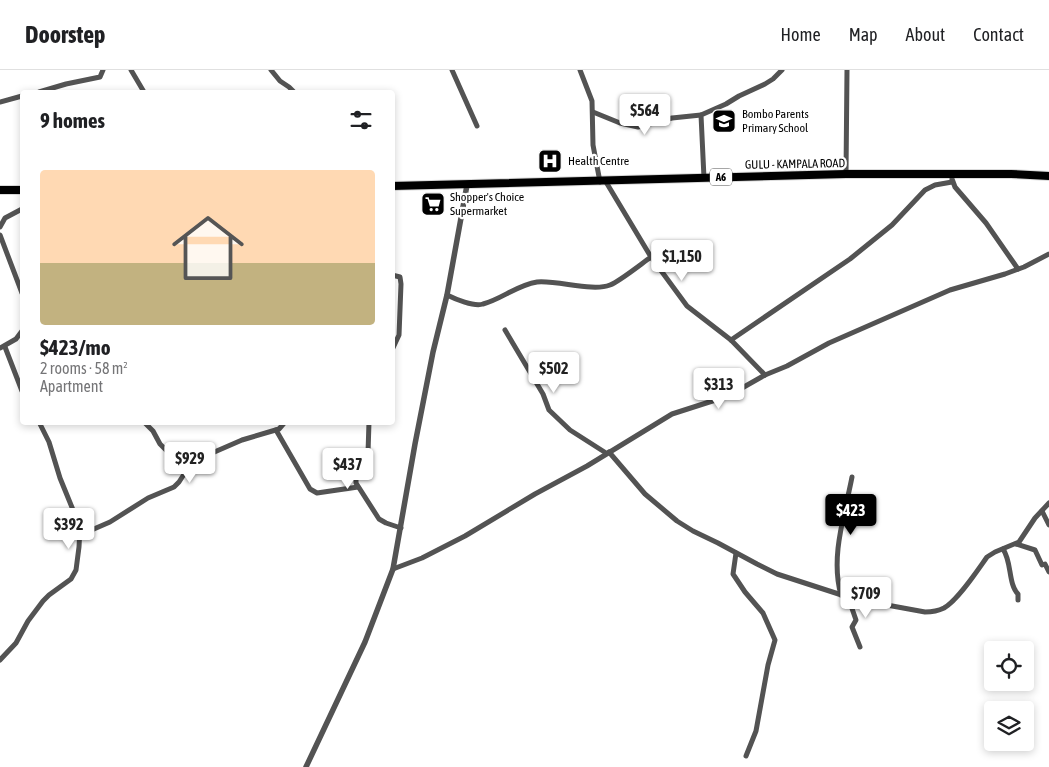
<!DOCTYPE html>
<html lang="en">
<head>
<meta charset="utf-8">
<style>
	body { margin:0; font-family:"Asap Condensed",sans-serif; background:#f6f6f6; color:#202124; height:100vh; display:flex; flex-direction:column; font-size:19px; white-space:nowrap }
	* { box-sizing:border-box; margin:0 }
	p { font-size:16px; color:#757577 }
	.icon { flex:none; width:28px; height:28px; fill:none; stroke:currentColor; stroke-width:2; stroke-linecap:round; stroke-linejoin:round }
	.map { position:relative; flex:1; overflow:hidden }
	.sheet { position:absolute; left:20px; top:20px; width:375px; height:335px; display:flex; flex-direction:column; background:#fff; border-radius:5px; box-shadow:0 2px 8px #0003 }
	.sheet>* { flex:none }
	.controls { position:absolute; left:984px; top:571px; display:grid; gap:10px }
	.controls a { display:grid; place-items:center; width:50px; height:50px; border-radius:5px; background:#fff; box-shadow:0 2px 8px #0003; font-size:25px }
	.price { position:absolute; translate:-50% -42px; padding:0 11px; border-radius:5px; background:#fff; color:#222; font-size:16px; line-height:32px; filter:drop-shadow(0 1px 2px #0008) }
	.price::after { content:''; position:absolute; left:50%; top:30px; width:15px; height:11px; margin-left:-8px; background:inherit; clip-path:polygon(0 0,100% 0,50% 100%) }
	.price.selected { background:#000; color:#fff }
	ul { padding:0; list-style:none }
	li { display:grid; align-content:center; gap:10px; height:265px; padding:0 20px }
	li span { display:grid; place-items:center; height:155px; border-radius:5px; color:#555 }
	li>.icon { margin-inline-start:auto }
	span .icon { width:90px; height:90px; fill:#fffc; stroke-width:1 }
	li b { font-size:21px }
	h2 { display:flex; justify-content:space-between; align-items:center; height:60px; padding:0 20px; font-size:21px }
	header { display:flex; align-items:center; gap:30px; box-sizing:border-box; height:70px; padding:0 25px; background:#fff; border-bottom:1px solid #e0e0e0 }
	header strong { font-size:24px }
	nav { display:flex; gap:28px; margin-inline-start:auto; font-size:18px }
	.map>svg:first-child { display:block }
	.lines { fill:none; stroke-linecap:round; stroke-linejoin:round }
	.primary-casing { stroke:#dbdbdb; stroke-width:10 }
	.minor { stroke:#535353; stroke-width:5 }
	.tertiary { stroke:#535353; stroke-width:5.5 }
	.primary { stroke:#000; stroke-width:8 }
	.labels { text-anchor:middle; stroke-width:4.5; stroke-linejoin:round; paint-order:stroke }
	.shield { fill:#fff; stroke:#4c4c4c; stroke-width:1 }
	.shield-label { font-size:11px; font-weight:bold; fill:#000 }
	.poi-label { font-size:12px; fill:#000; stroke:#fff; text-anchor:start }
	.street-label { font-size:12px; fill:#000; stroke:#fff }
</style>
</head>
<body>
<header>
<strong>Doorstep</strong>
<nav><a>Home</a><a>Map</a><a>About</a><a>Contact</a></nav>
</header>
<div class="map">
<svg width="1049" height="697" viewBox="0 0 1049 697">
	<rect width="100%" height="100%" fill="#fff"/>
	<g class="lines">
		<g class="primary-casing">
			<g id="primary">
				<path d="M392,116L846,104H1011L1049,106"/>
				<path d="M0,120H22"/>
			</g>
		</g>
		<g class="minor">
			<path d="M131,0L144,22"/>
			<path d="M271,0L280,11L289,17L294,22"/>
			<path d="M452,0L477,56"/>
			<path d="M580,0L592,31L593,75L600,112"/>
			<path d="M39,22L66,14L100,7L103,0"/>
			<path d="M0,32L22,26"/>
			<path d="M593,42L620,53L638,57L672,48L701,45"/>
			<path d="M846,104L847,0"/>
			<path d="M704,108L701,45L726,34L739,26L765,14L773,9L782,0"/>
			<path d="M952,109L955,117L986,153L1018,199"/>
			<path d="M606,112L651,187L687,236L731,270L765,305"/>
			<path d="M0,157L5,148L22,139"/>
			<path d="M0,165L22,223"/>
			<path d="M392,205L400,207L401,214L399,265L392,280"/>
			<path d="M447,225C455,229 474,237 483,234C502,229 517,215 537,212C558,210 592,222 610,215C620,211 641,194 651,187"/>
			<path d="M505,260L543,324L549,340L570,360L606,383"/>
			<path d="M731,270L850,189L892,155L925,120L935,115L952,112"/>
			<path d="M5,277L22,321"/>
			<path d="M0,278L16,269L22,261"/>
			<path d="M144,352L153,361L160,374L186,400"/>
			<path d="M369,352L368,383L356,404V413L379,449L386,453L401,458"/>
			<path d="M276,360L310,419L317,423L358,417"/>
			<path d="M609,382L645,424L677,451L693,461L718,473L757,494L777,504L854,529L925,542C931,542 938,541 944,538C958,530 977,501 987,487L995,482L1019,472L1035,448L1049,433"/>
			<path d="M1042,441L1049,455"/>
			<path d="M80,465L110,452L148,428L174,417L179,412L190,395L196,390L242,370L279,359L285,352"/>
			<path d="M1016,474L1035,480L1042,495L1045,494L1049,502"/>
			<path d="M1003,479C1012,492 1008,514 1018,524V530"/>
			<path d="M736,483L733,504L745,522L763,543L775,570L768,595L756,661L746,686"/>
			<path d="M393,499L422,488L465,466L535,424L587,396L672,344L728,326L765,305L787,296L829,273L950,220L1005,204L1024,197L1049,184"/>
			<path d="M841,525C830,487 845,444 852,407"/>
			<path d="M848,527L856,550L852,557L860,577"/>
			<path d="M0,590L16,573L28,551L43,531L49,525L71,509L76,500L79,477L80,457L60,408L49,372L39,352"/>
		</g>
		<path class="tertiary" d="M306,697L365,572L393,499L415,374L433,282L447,225L467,115"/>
		<use href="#primary" class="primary"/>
	</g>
	<defs>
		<g id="school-square" transform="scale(1.25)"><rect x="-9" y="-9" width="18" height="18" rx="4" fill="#000" stroke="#fff"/><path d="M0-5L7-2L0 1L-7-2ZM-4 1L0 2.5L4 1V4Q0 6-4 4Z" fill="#fff"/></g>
		<g id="hospital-square" transform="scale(1.25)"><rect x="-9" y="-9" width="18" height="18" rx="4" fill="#000" stroke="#fff"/><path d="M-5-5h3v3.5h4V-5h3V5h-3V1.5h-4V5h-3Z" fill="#fff"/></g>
		<g id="supermarket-square" transform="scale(1.25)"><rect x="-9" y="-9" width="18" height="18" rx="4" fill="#000" stroke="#fff"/><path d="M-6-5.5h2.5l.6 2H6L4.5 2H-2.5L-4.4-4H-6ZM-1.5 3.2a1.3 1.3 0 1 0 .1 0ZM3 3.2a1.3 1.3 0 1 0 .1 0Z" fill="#fff"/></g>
	</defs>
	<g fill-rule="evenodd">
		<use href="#school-square" x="724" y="51"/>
		<use href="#hospital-square" x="550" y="91"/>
		<use href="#supermarket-square" x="433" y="134"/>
	</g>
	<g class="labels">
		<rect class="shield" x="710" y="98.5" width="22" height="17" rx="4"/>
		<g class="shield-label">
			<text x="721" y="111">A6</text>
		</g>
		<g class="poi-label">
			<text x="742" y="48">Bombo Parents<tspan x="742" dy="14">Primary School</tspan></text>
			<text x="568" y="95">Health Centre</text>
			<text x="450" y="131">Shopper's Choice<tspan x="450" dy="14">Supermarket</tspan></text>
		</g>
		<g class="street-label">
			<text transform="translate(795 94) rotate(-1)" y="4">GULU - KAMPALA ROAD</text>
		</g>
	</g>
</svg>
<div class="controls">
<a><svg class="icon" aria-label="locate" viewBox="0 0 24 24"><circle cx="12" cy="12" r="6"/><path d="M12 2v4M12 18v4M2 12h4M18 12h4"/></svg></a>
<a><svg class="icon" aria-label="layers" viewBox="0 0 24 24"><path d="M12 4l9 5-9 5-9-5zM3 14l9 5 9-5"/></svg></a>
</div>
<b class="price" style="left:645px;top:66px">$564</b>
<b class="price" style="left:682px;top:212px">$1,150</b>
<b class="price" style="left:554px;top:324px">$502</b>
<b class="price" style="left:719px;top:340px">$313</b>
<b class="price" style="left:190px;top:414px">$929</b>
<b class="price" style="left:348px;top:420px">$437</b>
<b class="price selected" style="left:851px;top:466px">$423</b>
<b class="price" style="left:69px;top:480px">$392</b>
<b class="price" style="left:866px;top:549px">$709</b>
<section class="sheet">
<h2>9 homes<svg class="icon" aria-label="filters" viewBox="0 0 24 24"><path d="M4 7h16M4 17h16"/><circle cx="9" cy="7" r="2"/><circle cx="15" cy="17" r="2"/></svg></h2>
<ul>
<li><span style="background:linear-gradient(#ffd9b3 60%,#c2b280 0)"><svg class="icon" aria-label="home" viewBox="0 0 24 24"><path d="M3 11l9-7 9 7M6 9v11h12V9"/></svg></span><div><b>$423/mo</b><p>2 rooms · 58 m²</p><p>Apartment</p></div></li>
</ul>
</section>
</div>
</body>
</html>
